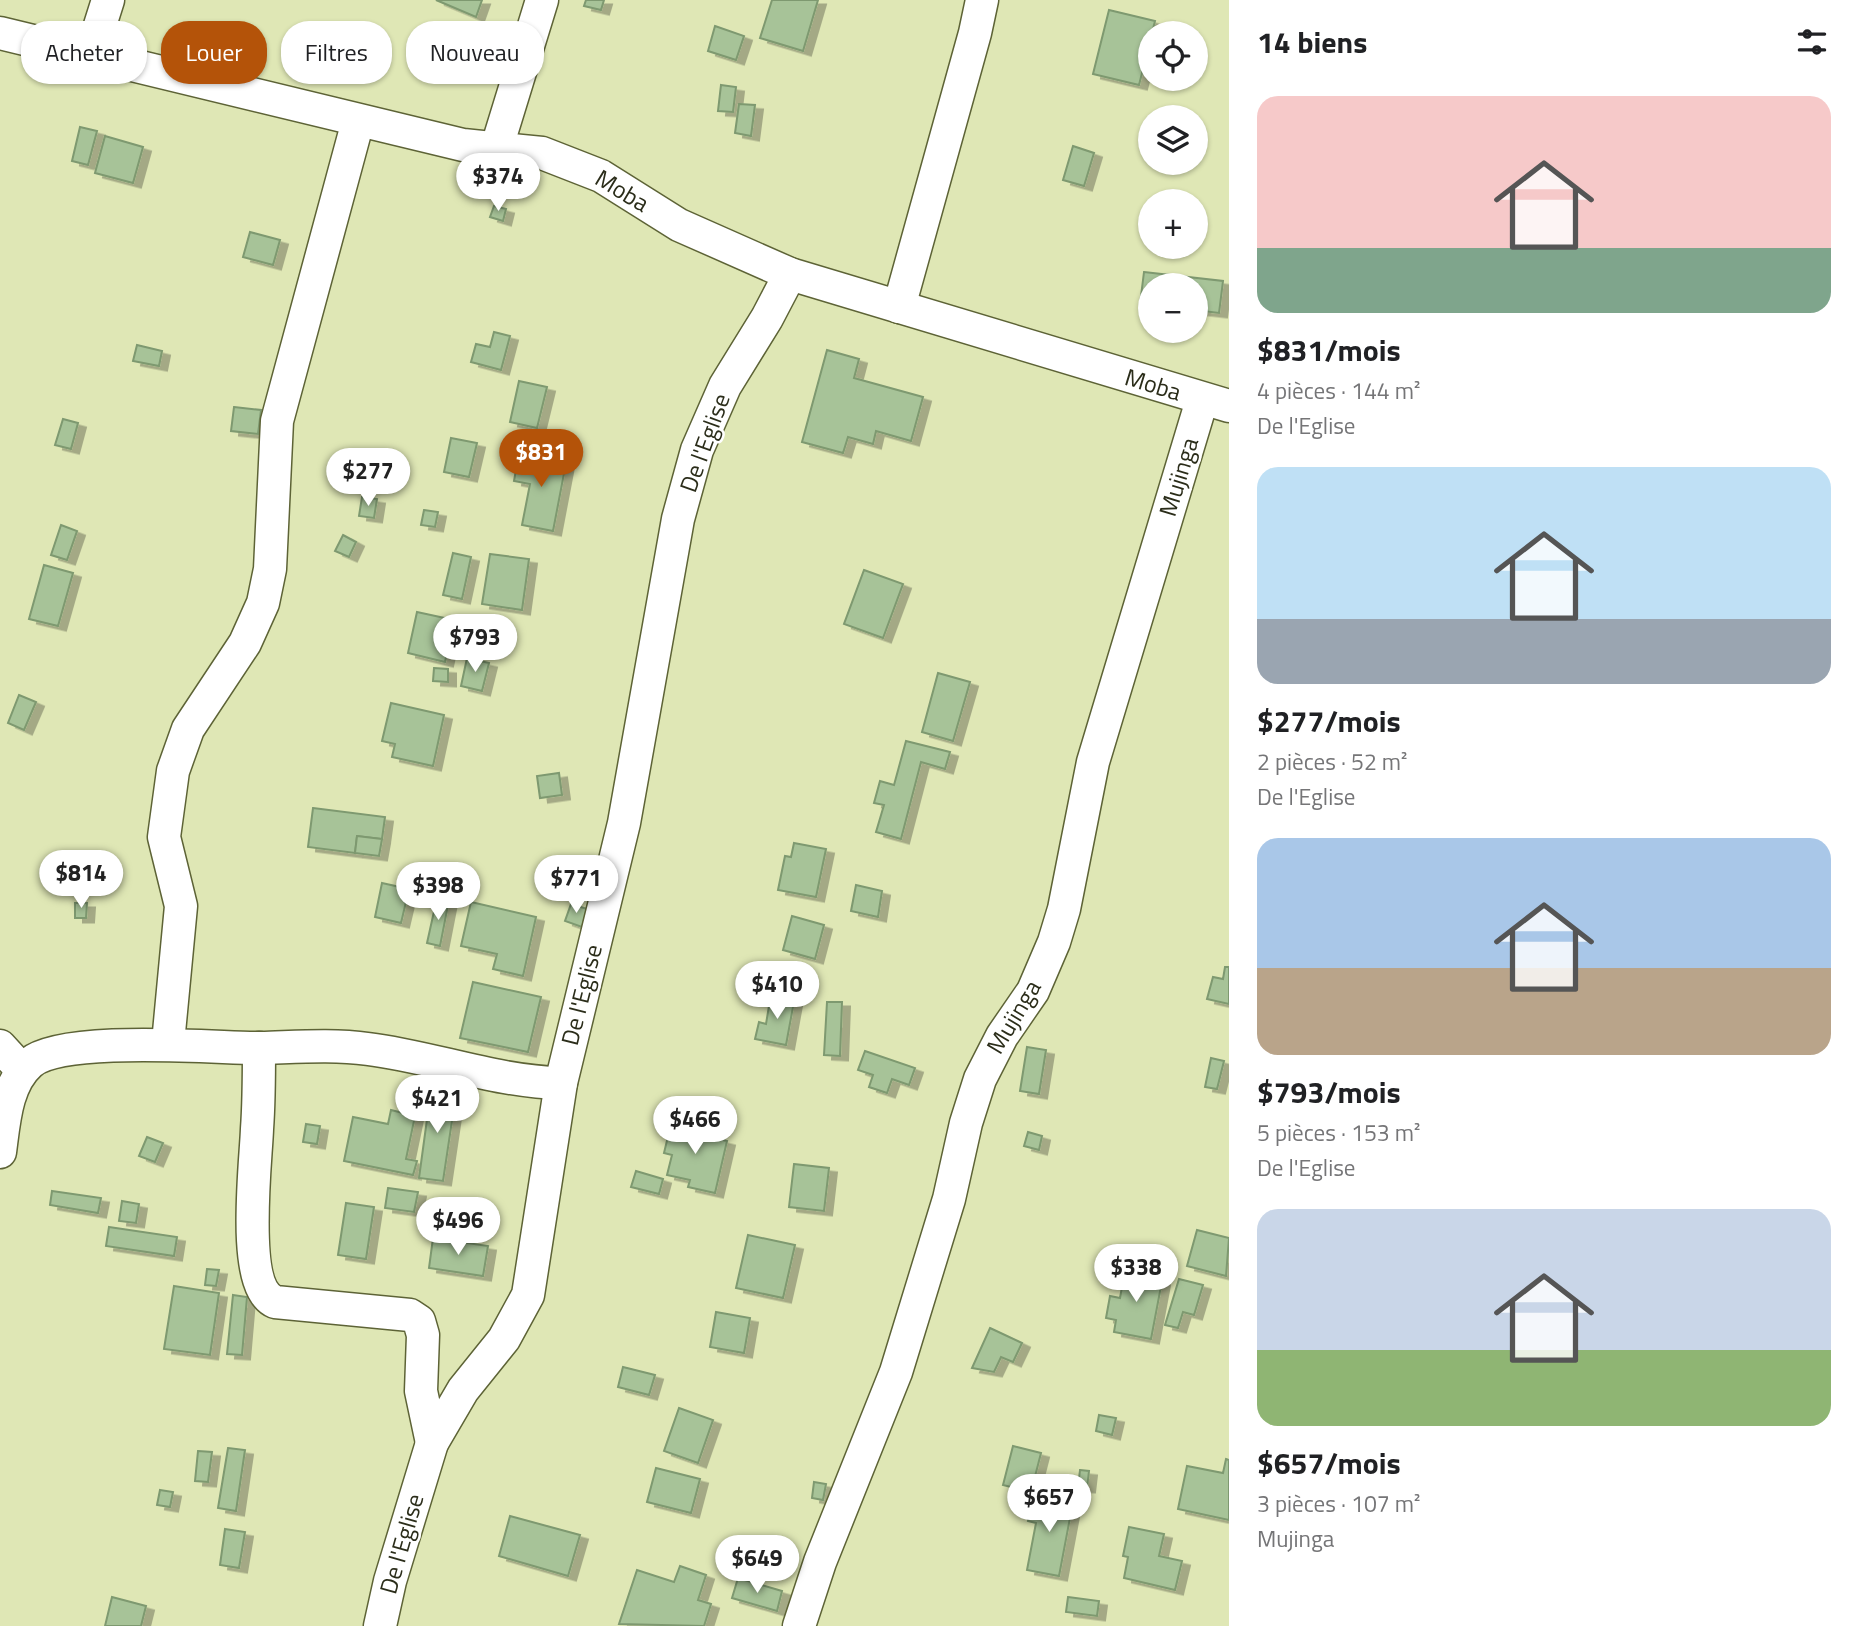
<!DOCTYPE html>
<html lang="fr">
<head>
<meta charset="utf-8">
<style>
	body { margin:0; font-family:"Titillium Web",sans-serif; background:#f6f6f6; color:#202124; height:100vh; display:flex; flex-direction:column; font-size:26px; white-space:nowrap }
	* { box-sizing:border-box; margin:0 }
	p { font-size:23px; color:#757577 }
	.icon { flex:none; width:38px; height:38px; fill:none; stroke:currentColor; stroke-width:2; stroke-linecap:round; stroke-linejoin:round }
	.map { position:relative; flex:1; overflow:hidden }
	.details { display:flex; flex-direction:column; background:#fff; width:630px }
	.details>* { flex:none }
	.guide { position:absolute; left:21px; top:21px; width:665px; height:63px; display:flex; gap:14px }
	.tools { position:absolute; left:1138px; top:21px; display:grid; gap:14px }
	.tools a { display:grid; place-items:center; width:70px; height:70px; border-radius:50%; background:#fff; box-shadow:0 2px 5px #0004; font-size:35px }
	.price { position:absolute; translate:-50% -60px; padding:0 16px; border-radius:24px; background:#fff; color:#222; font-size:23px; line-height:46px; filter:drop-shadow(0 2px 4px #0008) }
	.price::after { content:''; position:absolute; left:50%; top:42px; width:21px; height:16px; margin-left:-10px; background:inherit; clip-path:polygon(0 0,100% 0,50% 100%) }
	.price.current { background:#b45309; color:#fff }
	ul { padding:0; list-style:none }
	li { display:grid; align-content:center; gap:14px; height:371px; padding:0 28px }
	li span { display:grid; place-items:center; height:217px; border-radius:21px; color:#555 }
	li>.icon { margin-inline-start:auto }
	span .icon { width:126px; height:126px; fill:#fffc; stroke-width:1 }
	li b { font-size:30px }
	h2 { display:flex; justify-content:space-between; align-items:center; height:84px; padding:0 28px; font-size:30px }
	.pill { padding:0 24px; border-radius:28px; background:#fff; box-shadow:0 2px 5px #0004; font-size:24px; line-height:63px }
	.pill.current { background:#b45309; color:#fff }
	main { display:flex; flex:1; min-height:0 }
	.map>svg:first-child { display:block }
	.building { fill:#a7c398; stroke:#7e9970; stroke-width:2; filter:url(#shadow) }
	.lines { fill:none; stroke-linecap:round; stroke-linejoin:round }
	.street-casing { stroke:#5d6336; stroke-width:35 }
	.street { stroke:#fff; stroke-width:32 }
	.labels { text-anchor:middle; stroke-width:5; stroke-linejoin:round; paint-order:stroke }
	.street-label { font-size:24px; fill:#2b2d1a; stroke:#fff }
</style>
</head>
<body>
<main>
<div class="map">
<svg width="1229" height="1626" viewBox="0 0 1229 1626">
	<defs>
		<filter id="shadow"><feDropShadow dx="8" dy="4.5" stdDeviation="0" flood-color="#0004"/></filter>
	</defs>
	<rect width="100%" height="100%" fill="#dfe7b5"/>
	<g class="building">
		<path d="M436,0H482L476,17Z"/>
		<path d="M586,0H604L601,10L584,6Z"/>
		<path d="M772,0H818L803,51L760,38Z"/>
		<path d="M1109,10L1155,21L1139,85L1093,74Z"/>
		<path d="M715,26L744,36L736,60L708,51Z"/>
		<path d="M721,85L736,87L733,112L718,111Z"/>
		<path d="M739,104L755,105L751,136L735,133Z"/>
		<path d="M80,127L97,131L88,165L72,161Z"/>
		<path d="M105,136L143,147L133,183L95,173Z"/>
		<path d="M1073,146L1094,153L1084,186L1063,180Z"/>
		<path d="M494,206L506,209L503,221L490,217Z"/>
		<path d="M250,232L280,240L273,265L243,257Z"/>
		<path d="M1144,272L1223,281L1219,313L1195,310V285H1150V305L1140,304Z"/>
		<path d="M494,332L510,336L501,370L471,362L476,344L490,347Z"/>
		<path d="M137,345L162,351L159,366L133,361Z"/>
		<path d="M827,350L859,359L854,378L923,397L911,441L876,431L873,444L848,437L843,453L802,442Z"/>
		<path d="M519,381L547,387L537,428L510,422Z"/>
		<path d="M234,407L261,410L258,434L231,431Z"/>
		<path d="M63,419L78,423L71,449L55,445Z"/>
		<path d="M451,438L477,443L469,477L444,472Z"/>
		<path d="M519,453L566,463L553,531L522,525L530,484L514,481Z"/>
		<path d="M362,497L377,499L374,518L359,516Z"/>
		<path d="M424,510L438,512L435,527L421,525Z"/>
		<path d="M61,525L77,531L67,560L51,555Z"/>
		<path d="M343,535L356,542L349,557L335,551Z"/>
		<path d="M453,553L471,557L462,599L443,595Z"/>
		<path d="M490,554L529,559L522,610L482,604Z"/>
		<path d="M44,565L73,573L58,626L29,619Z"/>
		<path d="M864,570L903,584L883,638L844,624Z"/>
		<path d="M417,612L454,620L445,662L408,653Z"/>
		<path d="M467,658L489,663L482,691L461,686Z"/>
		<path d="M434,668L448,669V682L433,681Z"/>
		<path d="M938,673L970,682L953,741L922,732Z"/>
		<path d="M19,695L36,702L24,730L8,723Z"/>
		<path d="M391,703L444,715L433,766L392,757L395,744L382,741Z"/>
		<path d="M906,741L950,752L945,769L921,762L901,839L876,832L884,805L874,803L880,781L894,785Z"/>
		<path d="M559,773L562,795L540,798L537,776Z"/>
		<path d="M313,808L385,817L382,839L357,836L355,853L308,847Z"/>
		<path d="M357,836L382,839L379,856L355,853Z"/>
		<path d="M794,843L826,849L816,897L778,890L785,856L791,857Z"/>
		<path d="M382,883L409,889L401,923L375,917Z"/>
		<path d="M856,885L882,891L878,917L851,911Z"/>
		<path d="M437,898L449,900L440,946L427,943Z"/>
		<path d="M471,902L536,917L523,976L493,969L497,954L461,946Z"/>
		<path d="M75,903H87L86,918H75Z"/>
		<path d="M571,904L587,909L582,927L565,921Z"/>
		<path d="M792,916L824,925L815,959L783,950Z"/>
		<path d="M1225,967H1229V1004L1207,999L1213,977L1223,979Z"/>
		<path d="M473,982L541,997L528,1052L460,1038Z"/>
		<path d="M781,993L795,996L786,1045L755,1039L759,1022L766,1024L770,1000L779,1002Z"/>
		<path d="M827,1002H842L840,1056L824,1055Z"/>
		<path d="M1027,1047L1046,1050L1039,1094L1020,1091Z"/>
		<path d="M865,1051L915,1068L909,1085L892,1079L887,1093L869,1087L873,1075L858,1070Z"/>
		<path d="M1211,1058L1224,1061L1217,1089L1205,1087Z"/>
		<path d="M431,1090L456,1094L443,1181L419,1178Z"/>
		<path d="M391,1110L415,1116L406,1159L417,1161L413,1175L344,1161L353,1117L388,1124Z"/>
		<path d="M681,1121L703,1126L701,1135L727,1141L715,1193L688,1187L690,1180L667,1175L672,1155L664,1153L670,1128L678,1129Z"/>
		<path d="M306,1124L320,1126L317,1144L303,1142Z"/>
		<path d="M1028,1132L1042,1136L1039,1150L1024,1146Z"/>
		<path d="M147,1137L163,1143L155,1162L139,1156Z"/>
		<path d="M794,1164L829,1168L824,1211L789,1207Z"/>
		<path d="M636,1171L663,1179L659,1194L631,1187Z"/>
		<path d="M388,1188L418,1192L414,1212L385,1208Z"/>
		<path d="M52,1191L101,1198L98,1213L50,1205Z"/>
		<path d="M122,1201L139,1204L136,1223L119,1221Z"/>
		<path d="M346,1203L374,1207L366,1259L338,1255Z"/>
		<path d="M109,1227L177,1237L174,1256L106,1246Z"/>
		<path d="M1197,1230L1229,1238L1226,1276L1187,1266Z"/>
		<path d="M748,1235L795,1245L783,1298L736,1288Z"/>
		<path d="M433,1238L488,1246L483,1276L429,1268Z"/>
		<path d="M1126,1265L1149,1269L1147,1278L1162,1281L1151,1339L1114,1332L1116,1320L1106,1318L1110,1296L1120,1298Z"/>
		<path d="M207,1269L219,1270L216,1286L205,1285Z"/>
		<path d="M1179,1279L1203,1285L1194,1315L1183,1312L1178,1328L1165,1325Z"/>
		<path d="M174,1286L219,1293L210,1355L164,1349Z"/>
		<path d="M233,1295L247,1297L242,1355L227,1354Z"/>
		<path d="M716,1312L750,1318L744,1353L710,1347Z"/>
		<path d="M990,1328L1022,1343L1013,1362L1001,1357L994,1372L972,1368Z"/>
		<path d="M623,1367L655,1375L649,1395L618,1387Z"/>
		<path d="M679,1408L713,1420L698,1463L664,1451Z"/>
		<path d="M1099,1415L1116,1418L1112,1435L1096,1431Z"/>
		<path d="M1013,1446L1041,1453L1031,1492L1003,1485Z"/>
		<path d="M228,1448L245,1450L236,1511L218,1508Z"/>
		<path d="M198,1451L212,1452L208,1482L195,1481Z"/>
		<path d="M1226,1459L1229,1460V1520L1178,1509L1187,1466L1223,1473Z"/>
		<path d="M656,1468L700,1479L691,1513L647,1502Z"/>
		<path d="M1080,1470L1089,1471L1087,1488L1078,1487Z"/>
		<path d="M814,1482L826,1484L823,1500L812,1498Z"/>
		<path d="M160,1490L173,1492L170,1507L157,1505Z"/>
		<path d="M1033,1495L1073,1502L1059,1576L1027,1570L1036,1523L1028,1521Z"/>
		<path d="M510,1516L580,1535L568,1576L499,1556Z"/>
		<path d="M1129,1527L1164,1534L1159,1556L1182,1561L1175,1590L1124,1578L1128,1557L1123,1556Z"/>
		<path d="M225,1529L245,1532L239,1568L220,1565Z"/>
		<path d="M680,1566L706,1575L698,1600L711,1604L704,1626L619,1624L637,1570L674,1582Z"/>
		<path d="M738,1578L782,1591L777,1611L732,1598Z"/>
		<path d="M112,1597L146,1606L141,1626H105Z"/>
		<path d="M1068,1597L1099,1601L1097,1616L1066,1612Z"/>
	</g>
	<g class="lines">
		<g class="street-casing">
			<g id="street">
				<path d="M0,33L463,145L542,153L601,176L679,225L790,274L1229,406"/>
				<path d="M91,54L108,0"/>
				<path d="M496,150L542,0"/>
				<path d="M899,307L975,33L982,0"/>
				<path d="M168,1043L181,906L164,837L173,771L188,729L245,643L263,603L270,569L277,421L358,121"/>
				<path d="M0,1046L22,1070"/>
				<path d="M259,1048C259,1075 259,1102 257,1129C256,1162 240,1287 275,1302L410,1315L419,1321L423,1335L421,1391L432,1443"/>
				<path d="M0,1152C4,1122 6,1084 30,1063C63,1035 215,1048 261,1048C297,1047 333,1044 368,1049C433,1057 496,1082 561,1083"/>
				<path d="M380,1626L390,1581L432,1443L463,1390L504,1339L528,1295L561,1083L624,823L678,519L697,450L725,386L767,318L790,274"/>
				<path d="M799,1626L820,1562L896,1372L949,1199L966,1123L980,1079L1002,1036L1033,991L1054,942L1064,909L1093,762L1202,400"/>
			</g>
		</g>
		<use href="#street" class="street"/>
	</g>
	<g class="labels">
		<g class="street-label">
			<text transform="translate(622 191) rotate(31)" y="8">Moba</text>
			<text transform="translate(1153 385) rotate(17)" y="8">Moba</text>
			<text transform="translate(705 443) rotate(-70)" y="8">De l'Eglise</text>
			<text transform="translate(1179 477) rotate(-73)" y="8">Mujinga</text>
			<text transform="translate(582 995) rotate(-76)" y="8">De l'Eglise</text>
			<text transform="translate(1014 1017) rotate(-59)" y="8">Mujinga</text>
			<text transform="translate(402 1544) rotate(-74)" y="8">De l'Eglise</text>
		</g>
	</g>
</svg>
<div class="tools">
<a><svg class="icon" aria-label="locate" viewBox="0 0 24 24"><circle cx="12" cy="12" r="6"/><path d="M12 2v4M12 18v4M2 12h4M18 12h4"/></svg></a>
<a><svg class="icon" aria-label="layers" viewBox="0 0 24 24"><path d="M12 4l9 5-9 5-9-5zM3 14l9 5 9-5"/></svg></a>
<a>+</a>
<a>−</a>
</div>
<b class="price" style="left:498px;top:213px">$374</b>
<b class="price current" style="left:541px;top:489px">$831</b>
<b class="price" style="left:368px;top:508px">$277</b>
<b class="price" style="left:475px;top:674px">$793</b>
<b class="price" style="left:81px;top:910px">$814</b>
<b class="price" style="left:576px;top:915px">$771</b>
<b class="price" style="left:438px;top:922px">$398</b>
<b class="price" style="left:777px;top:1021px">$410</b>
<b class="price" style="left:437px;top:1135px">$421</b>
<b class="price" style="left:695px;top:1156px">$466</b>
<b class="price" style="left:458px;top:1257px">$496</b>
<b class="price" style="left:1136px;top:1304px">$338</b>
<b class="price" style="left:1049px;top:1534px">$657</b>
<b class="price" style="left:757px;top:1595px">$649</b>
<div class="guide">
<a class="pill">Acheter</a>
<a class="pill current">Louer</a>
<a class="pill">Filtres</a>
<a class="pill">Nouveau</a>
</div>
</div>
<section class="details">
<h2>14 biens<svg class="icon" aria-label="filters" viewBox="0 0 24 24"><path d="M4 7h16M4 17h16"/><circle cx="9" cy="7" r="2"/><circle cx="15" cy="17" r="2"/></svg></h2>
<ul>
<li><span style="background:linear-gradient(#f6c9c9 70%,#7fa58c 0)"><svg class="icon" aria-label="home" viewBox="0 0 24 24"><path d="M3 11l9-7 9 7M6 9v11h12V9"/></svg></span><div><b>$831/mois</b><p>4 pièces · 144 m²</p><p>De l'Eglise</p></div></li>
<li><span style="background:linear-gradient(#bfe0f5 70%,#9aa5b1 0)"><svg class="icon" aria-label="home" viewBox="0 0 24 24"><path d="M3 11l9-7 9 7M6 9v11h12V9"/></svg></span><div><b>$277/mois</b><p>2 pièces · 52 m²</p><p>De l'Eglise</p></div></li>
<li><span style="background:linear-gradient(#a9c7e8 60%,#b9a48a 0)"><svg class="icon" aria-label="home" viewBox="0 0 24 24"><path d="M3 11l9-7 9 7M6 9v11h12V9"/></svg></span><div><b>$793/mois</b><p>5 pièces · 153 m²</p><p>De l'Eglise</p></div></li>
<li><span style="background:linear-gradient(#c9d6e8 65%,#8fb573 0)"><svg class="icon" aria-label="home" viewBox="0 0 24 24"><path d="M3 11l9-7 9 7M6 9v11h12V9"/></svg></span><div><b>$657/mois</b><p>3 pièces · 107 m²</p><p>Mujinga</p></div></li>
</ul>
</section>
</main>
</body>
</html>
